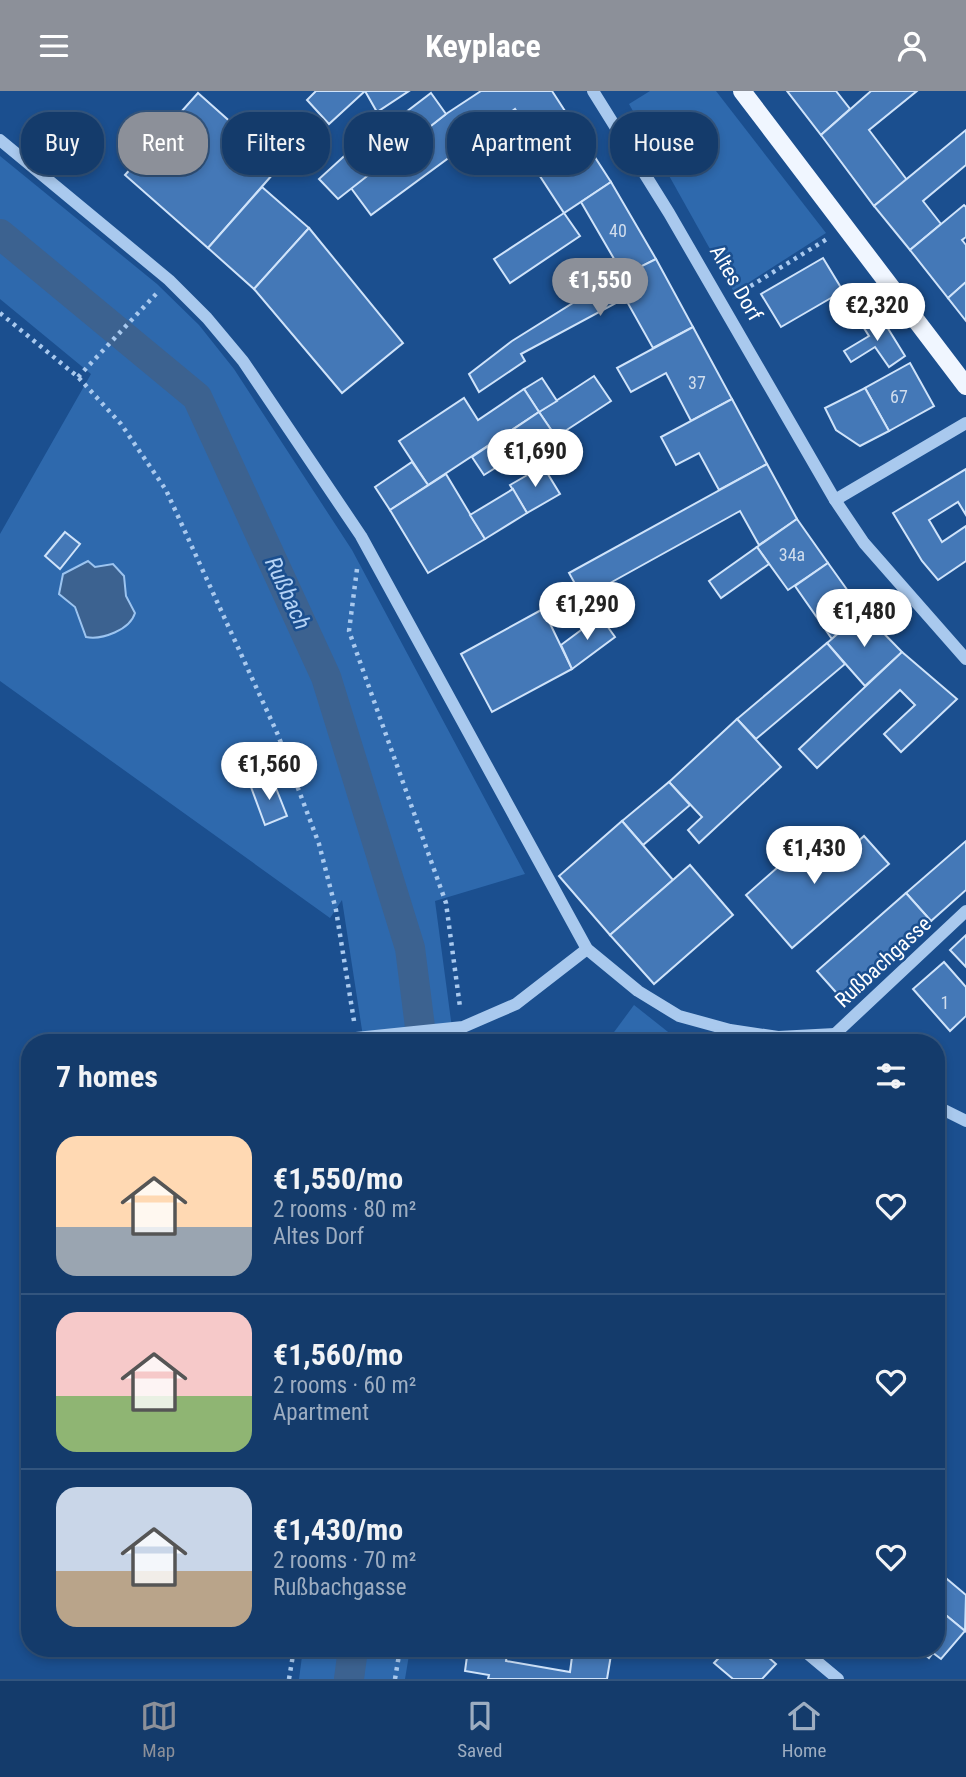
<!DOCTYPE html>
<html lang="en">
<head>
<meta charset="utf-8">
<style>
	body { margin:0; font-family:"Roboto Condensed",sans-serif; background:#214673; color:#f1f3f6; height:100vh; display:flex; flex-direction:column; font-size:26px; white-space:nowrap }
	* { box-sizing:border-box; margin:0 }
	p { font-size:23px; color:#9dadc1 }
	.icon { flex:none; width:38px; height:38px; fill:none; stroke:currentColor; stroke-width:2; stroke-linecap:round; stroke-linejoin:round }
	.map { position:relative; flex:1; overflow:hidden }
	.drawer { position:absolute; left:21px; top:943px; width:924px; height:623px; display:flex; flex-direction:column; background:#143b6b; border-radius:28px; box-shadow:0 4px 10px #0003,0 0 0 2px #33557e }
	.drawer>* { flex:none }
	.banner { position:absolute; left:21px; top:21px; width:924px; height:63px; display:flex; gap:14px }
	.price { position:absolute; translate:-50% -60px; padding:0 16px; border-radius:24px; background:#fff; color:#222; font-size:23px; line-height:46px; filter:drop-shadow(0 2px 4px #0008) }
	.price::after { content:''; position:absolute; left:50%; top:42px; width:21px; height:16px; margin-left:-10px; background:inherit; clip-path:polygon(0 0,100% 0,50% 100%) }
	.price.selected { background:#8c9099; color:#fff }
	ul { padding:0; list-style:none }
	li { display:flex; align-items:center; gap:21px; height:175px; padding:0 35px }
	li+li { border-top:2px solid #33557e }
	li span { display:grid; place-items:center; flex:none; width:196px; height:140px; border-radius:21px; color:#555 }
	li>.icon { margin-inline-start:auto }
	span .icon { width:84px; height:84px; fill:#fffc; stroke-width:1 }
	li b { font-size:30px }
	h2 { display:flex; justify-content:space-between; align-items:center; height:84px; padding:0 35px; font-size:30px }
	.chip { padding:0 24px; border-radius:28px; background:#143b6b; box-shadow:0 4px 10px #0003,0 0 0 2px #33557e; font-size:24px; line-height:63px }
	.chip.selected { background:#8c9099; color:#fff }
	header { display:flex; justify-content:space-between; align-items:center; height:91px; padding:0 35px; background:#8c9099; color:#fff; font-size:32px; font-weight:700 }
	.menu { display:flex; justify-content:space-around; align-items:center; height:98px; border-top:2px solid #33557e; background:#143b6b; font-size:19px; color:#9dadc1 }
	.menu a { display:grid; justify-items:center; gap:4px }
	.menu .selected { color:#8c9099 }
	.map>svg:first-child { display:block }
	.green { fill:#2e69ad }
	.water { fill:#3c6290; stroke:#9cc4f0; stroke-width:2 }
	.lines { fill:none; stroke-linecap:round; stroke-linejoin:round }
	.canal { stroke:#3c6290; stroke-width:30 }
	.building { fill:#4478b7; stroke:#cfe3fa; stroke-width:2 }
	.path { stroke:#a9c9ee; stroke-width:4.5; stroke-dasharray:3.5 5; stroke-linecap:butt }
	.minor { stroke:#a9c9ee; stroke-width:12 }
	.major { stroke:#f0f6ff; stroke-width:18 }
	.labels { text-anchor:middle; stroke-width:5; stroke-linejoin:round; paint-order:stroke }
	.number-label { font-size:18px; fill:#d0dded }
	.street-label { font-size:21px; fill:#fff; stroke:#1b4f8f }
	.water-label { font-size:23px; font-style:italic; fill:#b5d3f5; stroke:#1b4f8f }
</style>
</head>
<body>
<header><svg class="icon" aria-label="menu" viewBox="0 0 24 24"><path d="M4 6h16M4 12h16M4 18h16"/></svg>Keyplace<svg class="icon" aria-label="person" viewBox="0 0 24 24"><circle cx="12" cy="8" r="4"/><path d="M4 21q1-7 8-7t8 7"/></svg></header>
<div class="map">
<svg width="966" height="1588" viewBox="0 0 966 1588">
	<rect width="100%" height="100%" fill="#1b4f8f"/>
	<g class="green">
		<path d="M650,0H716L826,142L734,201L629,13Z"/>
		<path d="M0,65L157,193L199,234L234,278L352,459L525,783L435,810L454,952H364L342,809L330,827L0,590V443L91,283L0,208Z"/>
		<path d="M634,914L682,952H606Z"/>
		<path d="M303,1558H410L405,1588H299Z"/>
	</g>
	<path class="water" d="M88,470L95,476L113,473L124,485L126,505L135,522C130,539 102,549 86,546L75,516L59,503L63,483Z"/>
	<g class="lines">
		<g class="canal">
			<path d="M0,143L197,306L326,586L410,857L422,952"/>
			<path d="M349,1588L353,1558"/>
		</g>
	</g>
	<g class="building">
		<path d="M316,0H365L329,33L307,9Z"/>
		<path d="M365,0H409L377,21Z"/>
		<path d="M481,0H552L611,91L564,122L517,50L530,41L515,18L371,124L351,97L446,23Z"/>
		<path d="M787,0H836L850,18L821,44Z"/>
		<path d="M871,0H917L869,39L907,89L874,115L821,44Z"/>
		<path d="M198,2L280,75L208,157L125,84Z"/>
		<path d="M431,2L446,23L338,108L319,88L364,47L400,21L402,24Z"/>
		<path d="M966,39V74L923,110L941,133L910,159L874,115Z"/>
		<path d="M611,91L656,168L624,185L581,111Z"/>
		<path d="M262,96L309,137L254,198L208,157Z"/>
		<path d="M964,114L966,116V146L962,149L966,154V191L948,207L910,159Z"/>
		<path d="M564,122L580,145L510,192L494,168Z"/>
		<path d="M309,137L403,252L342,302L254,198Z"/>
		<path d="M823,167L843,200L781,236L761,203Z"/>
		<path d="M656,168L693,236L653,257L625,207L521,263L525,270L479,301L469,283L512,250L597,197Z"/>
		<path d="M966,191V230L948,207Z"/>
		<path d="M879,223L905,265L889,276L875,256L851,271L844,260L869,245L862,234Z"/>
		<path d="M693,236L732,308L691,330L666,282L631,301L617,277Z"/>
		<path d="M910,272L934,315L889,340L865,297Z"/>
		<path d="M594,285L611,310L556,346L539,321Z"/>
		<path d="M542,287L557,310L539,321L524,298Z"/>
		<path d="M865,297L889,340L860,355L836,339L825,317Z"/>
		<path d="M524,298L539,321L428,394L399,350L464,307L478,329Z"/>
		<path d="M732,308L767,373L719,399L699,362L676,374L661,346Z"/>
		<path d="M539,321L556,346L512,375L508,369L484,384L472,366Z"/>
		<path d="M412,371L428,394L390,419L375,396Z"/>
		<path d="M767,373L797,428L759,454L740,420L583,507L569,482Z"/>
		<path d="M543,375L560,403L527,422L510,394Z"/>
		<path d="M966,378V424L958,411L929,429L942,451L966,435V470L938,489L922,470L893,422Z"/>
		<path d="M446,383L485,448L428,482L390,419Z"/>
		<path d="M513,398L527,422L485,448L470,424Z"/>
		<path d="M797,428L828,472L788,499L757,456Z"/>
		<path d="M65,441L80,453L60,478L45,465Z"/>
		<path d="M757,456L769,473L721,507L709,490Z"/>
		<path d="M828,472L863,521L832,548L795,495Z"/>
		<path d="M543,518L572,578L492,621L461,563Z"/>
		<path d="M863,521L902,561L865,595L827,552Z"/>
		<path d="M600,525L615,546L572,578L561,554Z"/>
		<path d="M827,552L845,573L756,648L737,628Z"/>
		<path d="M902,561L957,608L901,661L884,643L915,614L900,599L817,677L799,658Z"/>
		<path d="M737,628L781,676L699,752L688,739L702,726L669,691Z"/>
		<path d="M272,687L287,725L265,734L251,696Z"/>
		<path d="M669,691L690,714L643,754L622,730Z"/>
		<path d="M622,730L673,789L610,844L559,785Z"/>
		<path d="M817,742L839,767L864,745L889,773L792,857L746,804Z"/>
		<path d="M966,750V799L931,830L906,802Z"/>
		<path d="M690,774L733,824L654,893L610,844Z"/>
		<path d="M906,802L931,830L842,908L817,880Z"/>
		<path d="M966,844V876L950,859Z"/>
		<path d="M944,871L966,896V925L950,940L913,898Z"/>
		<path d="M947,1488L966,1504L965,1540L936,1516V1500Z"/>
		<path d="M936,1516L965,1540L941,1568L933,1562L929,1567L918,1558H936Z"/>
		<path d="M468,1558H508L506,1570L570,1581L573,1558H612L607,1588H488L489,1584L465,1580Z"/>
		<path d="M727,1558H759L776,1573L762,1588H733L714,1572Z"/>
	</g>
	<g class="lines">
		<g class="path">
			<path d="M736,204L827,148"/>
			<path d="M0,222L78,286L121,333L166,399L278,644L319,753L336,819L354,930"/>
			<path d="M78,286L157,202"/>
			<path d="M357,478L349,540L446,812L460,916"/>
			<path d="M289,1588L294,1558"/>
			<path d="M395,1588L400,1558"/>
		</g>
		<g class="minor">
			<path d="M593,0L669,122L835,409L864,452L966,568"/>
			<path d="M0,49L169,189L207,227L243,270L361,445L587,858L638,900L679,925L730,939L778,946L835,943L842,952"/>
			<path d="M835,409L966,332"/>
			<path d="M356,947L463,936L516,913L587,858"/>
			<path d="M828,952L835,943L966,820"/>
			<path d="M936,1015L966,1030"/>
			<path d="M802,1558L838,1588"/>
		</g>
		<path class="major" d="M742,0L966,295"/>
	</g>
	<g class="labels">
		<g class="number-label">
			<text x="618" y="146">40</text>
			<text x="697" y="298">37</text>
			<text x="899" y="312">67</text>
			<text x="792" y="470">34a</text>
			<text x="945" y="918">1</text>
		</g>
		<g class="street-label">
			<text transform="translate(736 192) rotate(60)" y="7">Altes Dorf</text>
			<text transform="translate(883 871) rotate(-43)" y="7">Rußbachgasse</text>
		</g>
		<g class="water-label">
			<text transform="translate(288 502) rotate(65)" y="8">Rußbach</text>
		</g>
	</g>
</svg>
<b class="price selected" style="left:600px;top:227px">€1,550</b>
<b class="price" style="left:877px;top:252px">€2,320</b>
<b class="price" style="left:535px;top:398px">€1,690</b>
<b class="price" style="left:587px;top:551px">€1,290</b>
<b class="price" style="left:864px;top:558px">€1,480</b>
<b class="price" style="left:269px;top:711px">€1,560</b>
<b class="price" style="left:814px;top:795px">€1,430</b>
<div class="banner">
<a class="chip">Buy</a>
<a class="chip selected">Rent</a>
<a class="chip">Filters</a>
<a class="chip">New</a>
<a class="chip">Apartment</a>
<a class="chip">House</a>
</div>
<section class="drawer">
<h2>7 homes<svg class="icon" aria-label="filters" viewBox="0 0 24 24"><path d="M4 7h16M4 17h16"/><circle cx="9" cy="7" r="2"/><circle cx="15" cy="17" r="2"/></svg></h2>
<ul>
<li><span style="background:linear-gradient(#ffd9b3 65%,#9aa5b1 0)"><svg class="icon" aria-label="home" viewBox="0 0 24 24"><path d="M3 11l9-7 9 7M6 9v11h12V9"/></svg></span><div><b>€1,550/mo</b><p>2 rooms · 80 m²</p><p>Altes Dorf</p></div><svg class="icon" aria-label="heart" viewBox="0 0 24 24"><path d="M12 20l-8-8c-3-5 5-10 8-4 3-6 11-1 8 4z"/></svg></li>
<li><span style="background:linear-gradient(#f6c9c9 60%,#8fb573 0)"><svg class="icon" aria-label="home" viewBox="0 0 24 24"><path d="M3 11l9-7 9 7M6 9v11h12V9"/></svg></span><div><b>€1,560/mo</b><p>2 rooms · 60 m²</p><p>Apartment</p></div><svg class="icon" aria-label="heart" viewBox="0 0 24 24"><path d="M12 20l-8-8c-3-5 5-10 8-4 3-6 11-1 8 4z"/></svg></li>
<li><span style="background:linear-gradient(#c9d6e8 60%,#b9a48a 0)"><svg class="icon" aria-label="home" viewBox="0 0 24 24"><path d="M3 11l9-7 9 7M6 9v11h12V9"/></svg></span><div><b>€1,430/mo</b><p>2 rooms · 70 m²</p><p>Rußbachgasse</p></div><svg class="icon" aria-label="heart" viewBox="0 0 24 24"><path d="M12 20l-8-8c-3-5 5-10 8-4 3-6 11-1 8 4z"/></svg></li>
</ul>
</section>
</div>
<nav class="menu">
<a class="selected"><svg class="icon" aria-label="map" viewBox="0 0 24 24"><path d="M3 6l6-2 6 2 6-2v14l-6 2-6-2-6 2zM9 4v14M15 6v14"/></svg>Map</a>
<a><svg class="icon" aria-label="saved" viewBox="0 0 24 24"><path d="M7 4h10v16l-5-4-5 4z"/></svg>Saved</a>
<a><svg class="icon" aria-label="home" viewBox="0 0 24 24"><path d="M3 11l9-7 9 7M6 9v11h12V9"/></svg>Home</a>
</nav>
</body>
</html>
